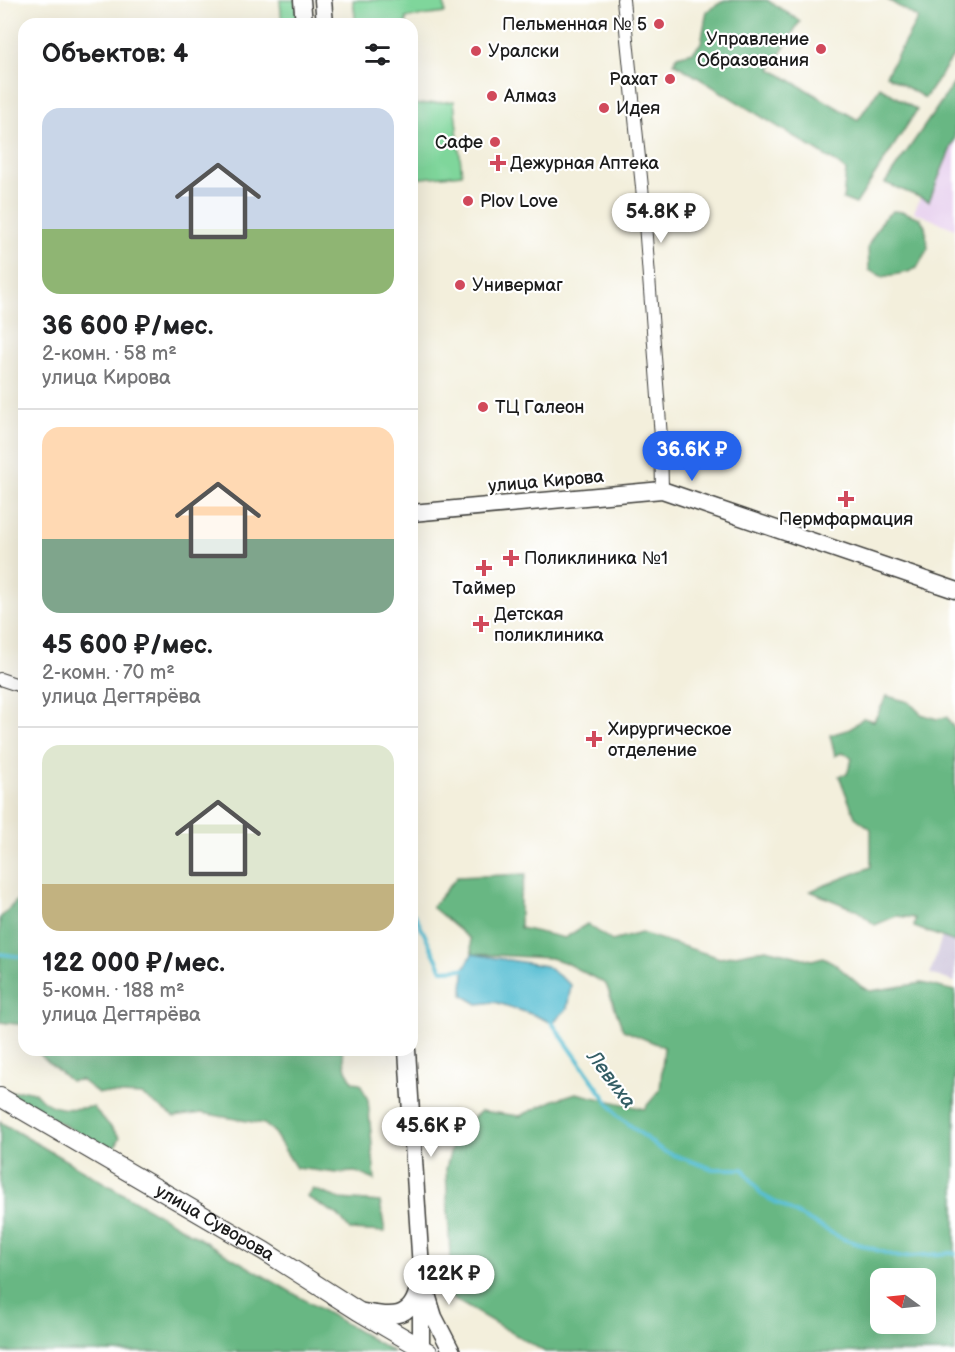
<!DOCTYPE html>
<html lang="ru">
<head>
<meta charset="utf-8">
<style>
	body { margin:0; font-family:"Balsamiq Sans",sans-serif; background:#f6f6f6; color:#202124; height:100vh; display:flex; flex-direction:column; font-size:22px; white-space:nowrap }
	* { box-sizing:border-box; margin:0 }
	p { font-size:20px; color:#757577 }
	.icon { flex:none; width:33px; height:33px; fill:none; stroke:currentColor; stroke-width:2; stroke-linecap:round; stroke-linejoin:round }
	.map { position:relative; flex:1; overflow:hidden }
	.panel { position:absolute; left:18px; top:18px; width:400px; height:1038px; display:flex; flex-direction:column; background:#fff; border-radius:18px; box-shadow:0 6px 24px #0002 }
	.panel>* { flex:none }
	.needle { width:39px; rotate:285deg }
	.buttons { position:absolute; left:870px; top:1268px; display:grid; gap:12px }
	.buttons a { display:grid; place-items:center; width:66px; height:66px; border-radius:12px; background:#fff; box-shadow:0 6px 24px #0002; font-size:30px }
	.price { position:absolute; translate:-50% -51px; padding:0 14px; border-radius:21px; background:#fff; color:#222; font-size:20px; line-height:39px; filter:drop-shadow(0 2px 3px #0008) }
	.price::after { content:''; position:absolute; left:50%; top:36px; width:18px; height:14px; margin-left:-9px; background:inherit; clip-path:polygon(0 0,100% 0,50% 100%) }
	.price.current { background:#2563eb; color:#fff }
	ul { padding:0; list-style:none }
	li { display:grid; align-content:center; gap:12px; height:318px; padding:0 24px }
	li+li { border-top:2px solid #e0e0e0 }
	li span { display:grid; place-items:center; height:186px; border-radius:18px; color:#555 }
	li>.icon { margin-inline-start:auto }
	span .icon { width:108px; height:108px; fill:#fffc; stroke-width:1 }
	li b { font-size:26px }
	h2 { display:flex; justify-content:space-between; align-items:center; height:72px; padding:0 24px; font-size:26px }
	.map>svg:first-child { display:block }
	.built { fill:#e8d2ef }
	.industrial { fill:#c9bfd8 }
	.green { fill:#7fd69b; stroke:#4e795c; stroke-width:1.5 }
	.forest { fill:#67b783; stroke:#426a50; stroke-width:1.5; fill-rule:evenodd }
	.water { fill:#56bed3; stroke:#396d78; stroke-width:1.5 }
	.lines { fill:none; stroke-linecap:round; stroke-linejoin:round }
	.stream { stroke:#56bed3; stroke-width:4 }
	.street-casing { stroke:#3c3c39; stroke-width:14 }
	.secondary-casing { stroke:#3c3c39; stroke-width:19 }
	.primary-casing { stroke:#3c3c39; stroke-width:20 }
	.street { stroke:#fff; stroke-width:12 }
	.secondary { stroke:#fff; stroke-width:16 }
	.primary { stroke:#fff; stroke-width:18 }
	.poi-dot { fill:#d1495b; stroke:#fff; stroke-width:2 }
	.labels { text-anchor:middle; stroke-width:4.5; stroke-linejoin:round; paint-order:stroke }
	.poi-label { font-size:18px; fill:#1c1c1c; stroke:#fff; text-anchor:start }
	.street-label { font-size:18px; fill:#1c1c1c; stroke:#fff }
	.water-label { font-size:20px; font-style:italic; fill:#335d65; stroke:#fff }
</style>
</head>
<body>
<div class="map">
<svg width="955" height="1352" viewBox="0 0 955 1352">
	<rect width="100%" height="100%" fill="#fff"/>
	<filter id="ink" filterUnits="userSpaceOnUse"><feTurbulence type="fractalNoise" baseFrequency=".0167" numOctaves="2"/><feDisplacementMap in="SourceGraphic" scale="12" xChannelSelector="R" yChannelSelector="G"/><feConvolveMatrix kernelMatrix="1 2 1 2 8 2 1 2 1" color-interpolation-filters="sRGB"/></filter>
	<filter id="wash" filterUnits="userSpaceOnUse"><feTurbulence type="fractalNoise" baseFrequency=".008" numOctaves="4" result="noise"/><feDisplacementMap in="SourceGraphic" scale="24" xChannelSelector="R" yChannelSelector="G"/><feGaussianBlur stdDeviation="1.35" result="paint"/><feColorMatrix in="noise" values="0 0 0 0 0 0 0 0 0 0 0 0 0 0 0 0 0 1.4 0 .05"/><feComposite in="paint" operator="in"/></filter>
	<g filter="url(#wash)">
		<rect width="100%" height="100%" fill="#f3efdc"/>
		<path class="built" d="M955,115V229L914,212Z"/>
		<path class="industrial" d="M942,937L955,942V982L930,974Z"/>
		<g class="green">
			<path d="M280,0H296L298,24H282Z"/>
			<path d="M353,0H444L445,13L406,18V24H356Z"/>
			<path d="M412,85L415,105L454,101L462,174L413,179Z"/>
		</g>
		<g class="forest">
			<path d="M725,0H767L800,21L771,69L858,120L880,87L917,110L856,204L843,199L846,171L834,161L674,63L677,56L693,52L701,43L707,11Z"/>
			<path d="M888,0H955V54L925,98L886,75L918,18Z"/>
			<path d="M955,82V138L929,201L885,183Z"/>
			<path d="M893,211L904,212L920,218L925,226L928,248L917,268L908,272L883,277L869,270L868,246L883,219Z"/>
			<path d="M887,696L909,702L921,714L937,719L947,717L955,730V942L914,927L915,918L896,916L875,925L858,911L810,891L871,867V829L855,817L839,776L847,774L852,759L848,755L841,753L835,756L830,735L850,729L863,718L874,721Z"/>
			<path d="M526,874L520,897V928L565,938L587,924L612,941L641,933L720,958L766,949L812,960L823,957L834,963L862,987L870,991L922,983L955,991V1352H545L452,1298L446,1169L455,1133L481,1111L520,1116L554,1100L576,1093L644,1109L660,1090L664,1047L623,1030L606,984L564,962L550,958L472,954L470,939L432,907L457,877ZM880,1278H926V1323H880Z"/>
			<path d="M24,893V1025L0,1022V918Z"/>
			<path d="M35,1050H342L346,1070L353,1082L360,1083L368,1100L375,1180L356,1172L337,1173L296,1168L273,1131L264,1124L202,1113L174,1117L142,1095L98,1093L81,1080L70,1081Z"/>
			<path d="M25,1090C41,1093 35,1095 45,1102C60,1112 76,1108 93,1107L120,1137L112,1153L8,1093Z"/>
			<path d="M0,1122L394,1352H0Z"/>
			<path d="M313,1189L340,1199L380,1202L385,1232L350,1230L338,1215L307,1197Z"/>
		</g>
		<path class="water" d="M472,954L546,966L571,985L567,1009L552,1023L534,1015L495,1002L478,1004L463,995L464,969Z"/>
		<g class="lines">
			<g class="stream">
				<path d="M415,915L442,970L464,969L467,971"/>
				<path d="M0,954L24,957"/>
				<path d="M550,1020L617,1115L663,1151L713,1169H743L762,1195L843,1239L898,1257L952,1253L955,1254"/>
			</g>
		</g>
	</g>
	<g filter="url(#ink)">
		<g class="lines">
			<g class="street-casing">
				<g id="street">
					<path d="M623,0L643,197L661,437L662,490"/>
					<path d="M0,679L24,687"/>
				</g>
			</g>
			<g class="secondary-casing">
				<g id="secondary">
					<path d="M302,0L304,24"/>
					<path d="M323,0L325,24"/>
					<path d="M412,513L662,490L955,590"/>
					<path d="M407,1050L421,1269V1348"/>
					<path d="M426,1291L434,1317L452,1352"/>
					<path d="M364,1312C390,1317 412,1320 418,1288"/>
				</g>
			</g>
			<g class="primary-casing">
				<g id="primary">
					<path id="s1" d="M0,1097L264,1251L358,1311L428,1352"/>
				</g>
			</g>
			<use href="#street" class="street"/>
			<use href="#secondary" class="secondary"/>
			<use href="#primary" class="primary"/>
		</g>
	</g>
	<g class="poi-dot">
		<circle cx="659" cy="24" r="6"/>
		<circle cx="821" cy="49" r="6"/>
		<circle cx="476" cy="51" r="6"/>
		<circle cx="670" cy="79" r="6"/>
		<circle cx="492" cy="96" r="6"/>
		<circle cx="604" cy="108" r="6"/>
		<circle cx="495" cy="142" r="6"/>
		<path d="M495 154h6v6h6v6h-6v6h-6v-6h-6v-6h6z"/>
		<circle cx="468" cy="201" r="6"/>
		<circle cx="460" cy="285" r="6"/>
		<circle cx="483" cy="407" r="6"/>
		<path d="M843 490h6v6h6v6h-6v6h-6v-6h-6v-6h6z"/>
		<path d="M508 549h6v6h6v6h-6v6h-6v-6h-6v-6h6z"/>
		<path d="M481 559h6v6h6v6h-6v6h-6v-6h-6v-6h6z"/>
		<path d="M478 615h6v6h6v6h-6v6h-6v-6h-6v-6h6z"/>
		<path d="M591 730h6v6h6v6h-6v6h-6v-6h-6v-6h6z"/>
	</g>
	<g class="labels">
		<g class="poi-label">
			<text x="647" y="30" text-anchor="end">Пельменная № 5</text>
			<text x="809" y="45" text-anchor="end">Управление<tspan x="809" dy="21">Образования</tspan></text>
			<text x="488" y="57">Уралски</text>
			<text x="658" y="85" text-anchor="end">Рахат</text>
			<text x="504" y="102">Алмаз</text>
			<text x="616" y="114">Идея</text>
			<text x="483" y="148" text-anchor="end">Сафе</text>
			<text x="510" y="169">Дежурная Аптека</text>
			<text x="480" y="207">Plov Love</text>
			<text x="472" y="291">Универмаг</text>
			<text x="495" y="413">ТЦ Галеон</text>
			<text x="846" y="525" text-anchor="middle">Пермфармация</text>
			<text x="524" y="564">Поликлиника №1</text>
			<text x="484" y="594" text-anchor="middle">Таймер</text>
			<text x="494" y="620">Детская<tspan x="494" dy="21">поликлиника</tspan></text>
			<text x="608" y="735">Хирургическое<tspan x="608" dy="21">отделение</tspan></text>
		</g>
		<g class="street-label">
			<text transform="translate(546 481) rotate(-5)" y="6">улица Кирова</text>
			<text dy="6" stroke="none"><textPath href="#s1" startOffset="249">улица Суворова</textPath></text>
		</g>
		<g class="water-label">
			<text transform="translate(612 1079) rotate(53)" y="7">Левиха</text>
		</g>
	</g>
</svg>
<div class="buttons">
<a><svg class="needle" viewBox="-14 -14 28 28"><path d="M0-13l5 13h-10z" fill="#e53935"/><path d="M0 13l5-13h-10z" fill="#757577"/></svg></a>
</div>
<b class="price" style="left:661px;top:244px">54.8K ₽</b>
<b class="price current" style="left:692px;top:482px">36.6K ₽</b>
<b class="price" style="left:431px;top:1158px">45.6K ₽</b>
<b class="price" style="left:449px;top:1306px">122K ₽</b>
<section class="panel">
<h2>Объектов: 4<svg class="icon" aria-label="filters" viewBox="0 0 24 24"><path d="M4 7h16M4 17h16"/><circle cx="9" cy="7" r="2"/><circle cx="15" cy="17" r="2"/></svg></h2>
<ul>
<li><span style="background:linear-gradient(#c9d6e8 65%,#8fb573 0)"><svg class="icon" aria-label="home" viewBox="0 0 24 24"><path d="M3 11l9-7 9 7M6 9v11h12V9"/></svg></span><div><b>36 600 ₽/мес.</b><p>2-комн. · 58 m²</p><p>улица Кирова</p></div></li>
<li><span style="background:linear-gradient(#ffd9b3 60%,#7fa58c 0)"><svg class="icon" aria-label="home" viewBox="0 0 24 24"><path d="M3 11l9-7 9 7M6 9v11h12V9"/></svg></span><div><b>45 600 ₽/мес.</b><p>2-комн. · 70 m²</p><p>улица Дегтярёва</p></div></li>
<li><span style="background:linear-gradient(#dfe7d0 75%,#c2b280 0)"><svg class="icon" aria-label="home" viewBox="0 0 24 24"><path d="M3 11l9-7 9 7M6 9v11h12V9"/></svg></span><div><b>122 000 ₽/мес.</b><p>5-комн. · 188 m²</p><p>улица Дегтярёва</p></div></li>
</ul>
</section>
</div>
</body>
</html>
